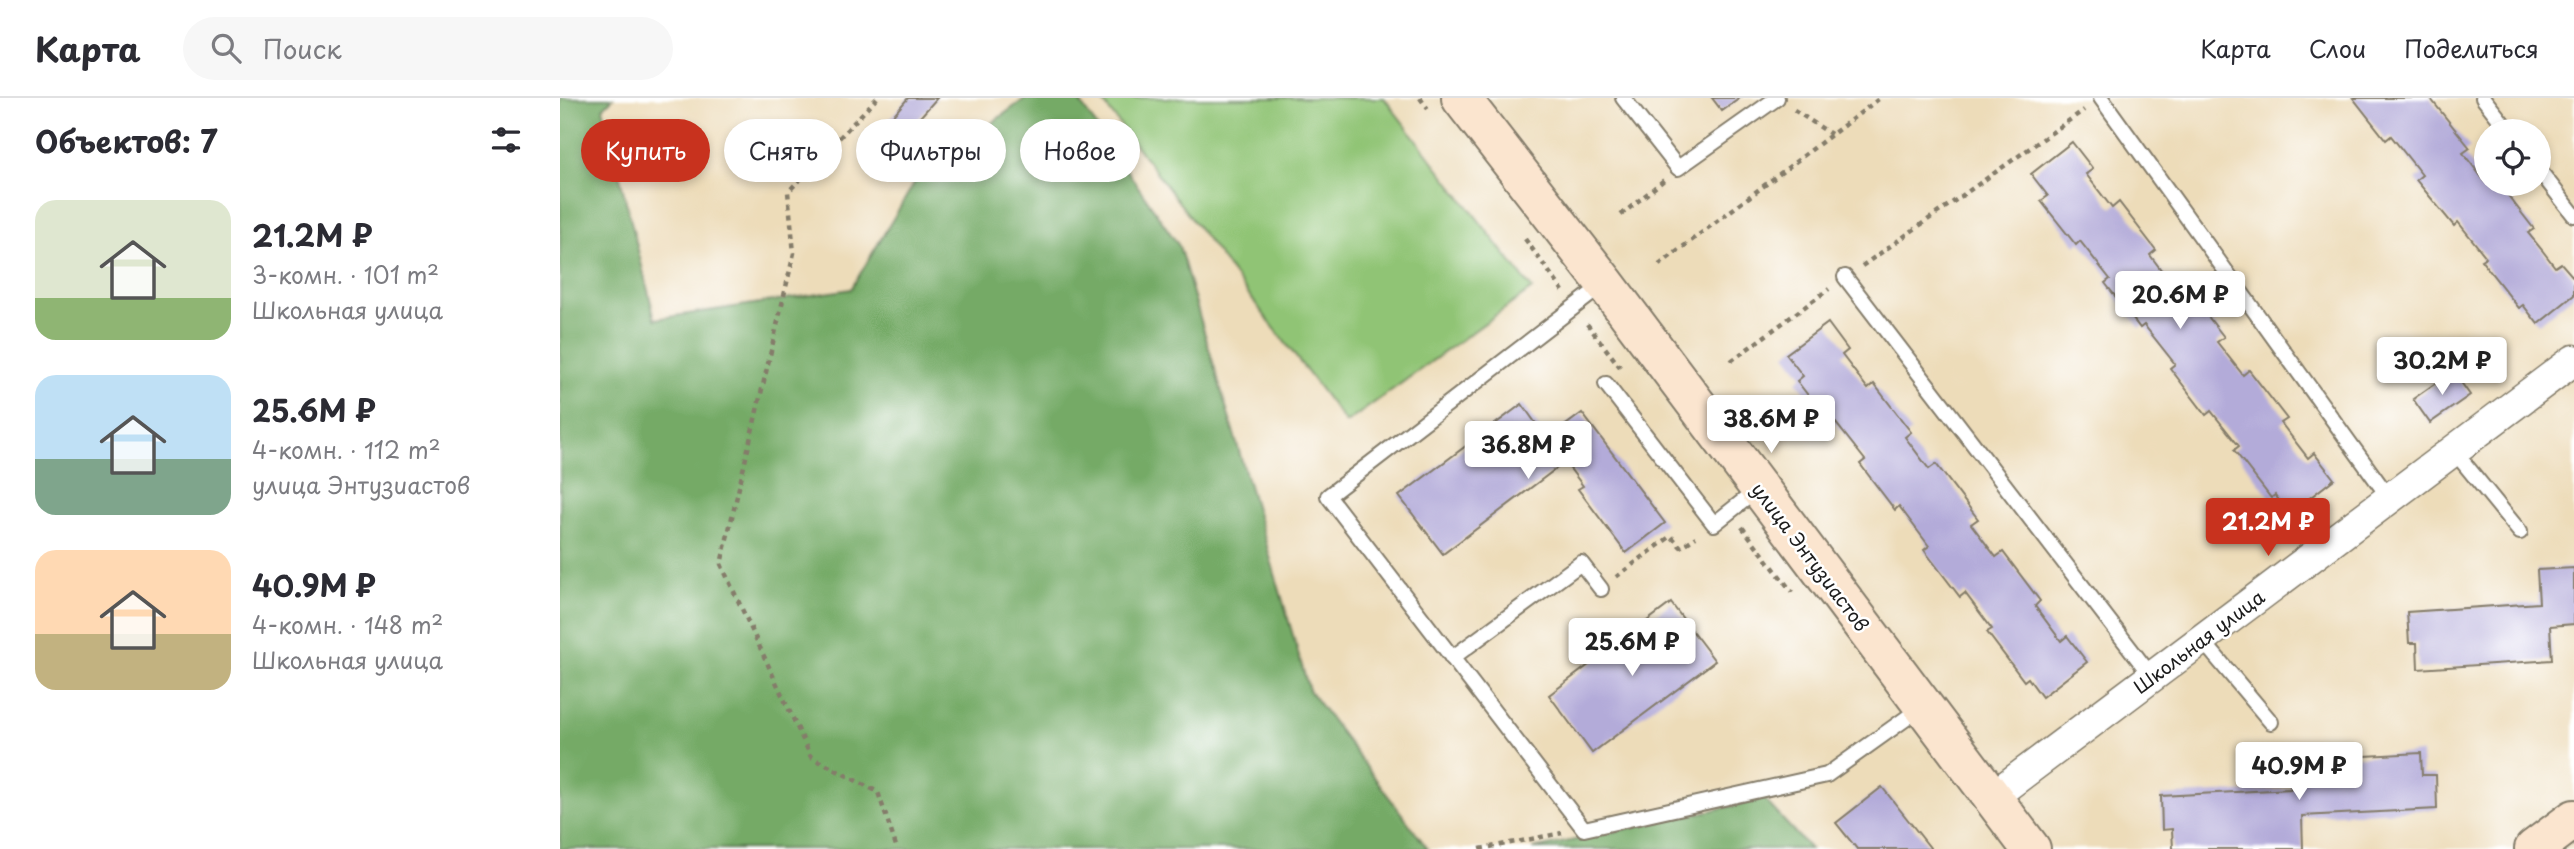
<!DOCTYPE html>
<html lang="ru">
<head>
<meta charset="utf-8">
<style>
	body { margin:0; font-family:"Playpen Sans",sans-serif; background:#f7f7f7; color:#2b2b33; height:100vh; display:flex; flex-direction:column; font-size:26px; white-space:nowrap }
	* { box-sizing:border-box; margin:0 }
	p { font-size:23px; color:#7c7c81 }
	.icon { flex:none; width:38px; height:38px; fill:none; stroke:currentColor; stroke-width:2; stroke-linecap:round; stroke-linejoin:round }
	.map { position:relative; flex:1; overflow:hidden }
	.details { display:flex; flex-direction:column; background:#fff; width:560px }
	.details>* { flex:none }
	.top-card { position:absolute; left:21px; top:21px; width:665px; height:63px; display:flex; gap:14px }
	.fabs { position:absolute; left:1914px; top:21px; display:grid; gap:14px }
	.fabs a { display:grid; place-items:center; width:77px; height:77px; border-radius:50%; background:#fff; box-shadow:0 4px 10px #0003; font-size:35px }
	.price { position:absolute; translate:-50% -60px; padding:0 16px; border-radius:7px; background:#fff; color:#222; font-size:23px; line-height:46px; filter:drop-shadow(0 2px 4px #0008) }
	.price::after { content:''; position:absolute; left:50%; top:42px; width:21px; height:16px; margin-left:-10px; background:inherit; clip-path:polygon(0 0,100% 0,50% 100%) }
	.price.current { background:#c8321e; color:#fff }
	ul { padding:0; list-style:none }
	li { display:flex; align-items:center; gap:21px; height:175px; padding:0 35px }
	li span { display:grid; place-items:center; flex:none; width:196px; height:140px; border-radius:21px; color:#555 }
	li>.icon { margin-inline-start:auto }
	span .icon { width:84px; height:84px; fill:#fffc; stroke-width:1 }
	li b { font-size:30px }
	h2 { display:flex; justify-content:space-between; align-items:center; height:84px; padding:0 35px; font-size:30px }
	.pill { padding:0 24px; border-radius:32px; background:#fff; box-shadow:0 4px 10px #0003; font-size:24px; line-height:63px }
	.pill.current { background:#c8321e; color:#fff }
	header { display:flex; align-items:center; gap:42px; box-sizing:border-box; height:98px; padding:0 35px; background:#fff; border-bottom:2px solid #e1e1e2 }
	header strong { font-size:33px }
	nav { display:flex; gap:38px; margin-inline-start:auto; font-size:24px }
	.search { width:490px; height:63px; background:#f7f7f7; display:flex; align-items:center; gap:18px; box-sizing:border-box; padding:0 24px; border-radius:38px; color:#7c7c81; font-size:26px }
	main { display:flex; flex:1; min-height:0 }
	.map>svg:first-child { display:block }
	.green { fill:#90c475; stroke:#567048; stroke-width:2 }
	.forest { fill:#74aa66; stroke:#486341; stroke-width:2 }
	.building { fill:#b3abd9 }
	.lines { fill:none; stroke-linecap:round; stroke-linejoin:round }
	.lane-casing { stroke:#847c6a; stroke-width:18 }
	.street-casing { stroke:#847c6a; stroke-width:33 }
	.secondary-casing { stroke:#847c6a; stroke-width:42 }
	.path { stroke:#847c6a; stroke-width:4.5; stroke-dasharray:5 5; stroke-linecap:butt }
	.lane { stroke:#fff; stroke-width:14 }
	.street { stroke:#fff; stroke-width:30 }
	.secondary { stroke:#fbe5cf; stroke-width:38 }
	.labels { text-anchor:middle; stroke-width:5; stroke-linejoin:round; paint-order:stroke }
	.street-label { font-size:19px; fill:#1c1c1c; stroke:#fff }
</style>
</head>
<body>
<header>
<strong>Карта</strong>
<div class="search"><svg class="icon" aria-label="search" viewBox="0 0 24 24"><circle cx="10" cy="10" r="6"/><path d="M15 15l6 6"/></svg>Поиск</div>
<nav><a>Карта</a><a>Слои</a><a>Поделиться</a></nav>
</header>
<main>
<section class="details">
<h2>Объектов: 7<svg class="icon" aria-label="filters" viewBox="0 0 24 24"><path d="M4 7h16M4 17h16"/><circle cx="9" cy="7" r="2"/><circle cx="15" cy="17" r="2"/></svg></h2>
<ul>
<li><span style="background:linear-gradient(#dfe7d0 70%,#8fb573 0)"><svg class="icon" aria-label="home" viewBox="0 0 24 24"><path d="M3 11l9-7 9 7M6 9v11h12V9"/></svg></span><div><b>21.2M ₽</b><p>3-комн. · 101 m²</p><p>Школьная улица</p></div></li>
<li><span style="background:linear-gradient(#bfe0f5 60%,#7fa58c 0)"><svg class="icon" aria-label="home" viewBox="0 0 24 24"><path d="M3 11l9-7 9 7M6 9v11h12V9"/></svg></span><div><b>25.6M ₽</b><p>4-комн. · 112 m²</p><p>улица Энтузиастов</p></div></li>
<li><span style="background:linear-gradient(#ffd9b3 60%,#c2b280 0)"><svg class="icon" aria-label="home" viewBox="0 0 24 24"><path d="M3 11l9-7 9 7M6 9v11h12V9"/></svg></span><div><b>40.9M ₽</b><p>4-комн. · 148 m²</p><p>Школьная улица</p></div></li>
</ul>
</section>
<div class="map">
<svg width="2014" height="751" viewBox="0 0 2014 751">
	<rect width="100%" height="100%" fill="#fff"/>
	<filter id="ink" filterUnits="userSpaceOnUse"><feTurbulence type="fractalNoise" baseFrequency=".0143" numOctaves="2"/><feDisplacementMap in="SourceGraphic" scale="14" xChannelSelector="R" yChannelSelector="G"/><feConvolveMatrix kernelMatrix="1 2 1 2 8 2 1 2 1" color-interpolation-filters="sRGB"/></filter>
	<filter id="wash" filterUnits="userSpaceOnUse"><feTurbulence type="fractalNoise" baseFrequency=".00686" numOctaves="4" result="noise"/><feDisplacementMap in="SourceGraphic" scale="28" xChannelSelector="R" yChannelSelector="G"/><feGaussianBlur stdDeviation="1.57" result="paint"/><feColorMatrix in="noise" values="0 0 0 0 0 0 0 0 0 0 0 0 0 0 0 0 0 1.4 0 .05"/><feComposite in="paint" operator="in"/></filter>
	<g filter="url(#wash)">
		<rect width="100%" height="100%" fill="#eddcb9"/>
		<path class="green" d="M540,0H824L972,191L786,325Z"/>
		<g class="forest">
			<path d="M0,0H53L43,10L95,221L291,191L358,79L466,0H517L619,148L749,592L868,751H0Z"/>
			<path d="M1204,701L1250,751H973Z"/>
		</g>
		<g id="blocks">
			<g class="building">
				<path d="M348,0H377L346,35L330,21Z"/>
				<path d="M1152,0H1180L1162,13Z"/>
				<path d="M1793,0H1870L1910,50L1903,55L1927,86H1939L1974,131L1968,135L1982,152L1995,169L2001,165L2014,180V197L1978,226L1963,207L1959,210L1921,162L1926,159L1898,124L1894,128L1856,82L1862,77L1831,38L1826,42Z"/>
				<path d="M1512,44L1533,71L1526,76L1552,110L1559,104L1596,152L1590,157L1614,189L1621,184L1664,239L1657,244L1683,277L1689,272L1727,321L1721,325L1748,360L1754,355L1774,381L1729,416L1715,397L1711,400L1674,352L1679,348L1651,313L1646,317L1610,270L1615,266L1584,227L1580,230L1545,185L1550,181L1520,143L1516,147L1481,103L1488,98L1471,76Z"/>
				<path d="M1268,225L1288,252L1282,257L1308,291L1314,286L1351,334L1345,339L1369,371L1376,366L1418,421L1411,426L1436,459L1443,454L1480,503L1475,508L1501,543L1507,538L1527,564L1482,599L1468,580L1464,583L1427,534L1432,531L1405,495L1400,499L1364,452L1369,448L1339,408L1335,412L1300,366L1305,362L1275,324L1271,327L1237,283L1243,278L1226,256Z"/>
				<path d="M1893,273L1910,297L1870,325L1853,301Z"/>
				<path d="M962,306L987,341L1022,315L1105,425L1066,455L1018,391L1023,388L1005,364L883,456L839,398Z"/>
				<path d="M2014,470V526L1990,528L1992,562L1858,571L1857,545H1849L1847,514L1979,505L1977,472Z"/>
				<path d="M1111,505L1155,563L1032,655L989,597Z"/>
				<path d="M1861,655L1862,677H1876L1877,711L1742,718L1743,751H1613L1612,731L1602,732L1601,698L1731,691L1729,662Z"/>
				<path d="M1322,689L1371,751H1297L1276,725Z"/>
			</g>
		</g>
	</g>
	<g filter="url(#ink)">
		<use href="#blocks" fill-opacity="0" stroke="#847c6a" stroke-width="2"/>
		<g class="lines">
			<g class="lane-casing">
				<g id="lane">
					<path d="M1063,0L1118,70L1217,0"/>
					<path d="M1541,0L1830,401"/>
					<path d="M1923,0L1949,33"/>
					<path d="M1979,72L2014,117"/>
					<path d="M1285,179L1592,579"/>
					<path d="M1044,186L768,398L1024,731L1267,677L1362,609"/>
					<path d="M1046,286L1154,426L1197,392"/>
					<path d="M1894,353L1960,434"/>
					<path d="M1642,542L1711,624"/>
					<path d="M892,560L1021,465L1041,491"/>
				</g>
			</g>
			<g class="street-casing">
				<path id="street" d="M1432,699L2014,262"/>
			</g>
			<g class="secondary-casing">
				<g id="secondary">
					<path d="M901,0L1045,185L1471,751"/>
					<path d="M1974,751L2014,721"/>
				</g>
			</g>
			<g class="path">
				<path d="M317,0L228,94L234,155L161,466L251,659L318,694L337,751"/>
				<path d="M860,0L868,11"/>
				<path d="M1234,12L1271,36"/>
				<path d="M1061,117L1104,82"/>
				<path d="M965,141L1003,193"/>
				<path d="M1099,167L1320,0"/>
				<path d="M1302,168L1524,12"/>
				<path d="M1027,226L1060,269"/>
				<path d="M1171,263L1269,191"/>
				<path d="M1182,429L1232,494"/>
				<path d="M1056,479L1111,438L1121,449L1136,439"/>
				<path d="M920,751L1002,735"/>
			</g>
			<use href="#lane" class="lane"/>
			<use href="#street" class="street"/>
			<use href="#secondary" class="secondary"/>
		</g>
	</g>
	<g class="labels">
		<g class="street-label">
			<text transform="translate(1250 459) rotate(53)" y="7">улица Энтузиастов</text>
			<text transform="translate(1639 544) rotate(-37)" y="7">Школьная улица</text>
		</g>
	</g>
</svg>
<div class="fabs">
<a><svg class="icon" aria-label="locate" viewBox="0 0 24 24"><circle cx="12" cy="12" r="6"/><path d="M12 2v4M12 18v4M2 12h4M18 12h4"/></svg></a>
</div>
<b class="price" style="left:1620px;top:233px">20.6M ₽</b>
<b class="price" style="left:1882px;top:299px">30.2M ₽</b>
<b class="price" style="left:1211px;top:357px">38.6M ₽</b>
<b class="price" style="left:968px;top:383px">36.8M ₽</b>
<b class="price current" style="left:1708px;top:460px">21.2M ₽</b>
<b class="price" style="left:1072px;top:580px">25.6M ₽</b>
<b class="price" style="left:1739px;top:704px">40.9M ₽</b>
<div class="top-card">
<a class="pill current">Купить</a>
<a class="pill">Снять</a>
<a class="pill">Фильтры</a>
<a class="pill">Новое</a>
</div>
</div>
</main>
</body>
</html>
